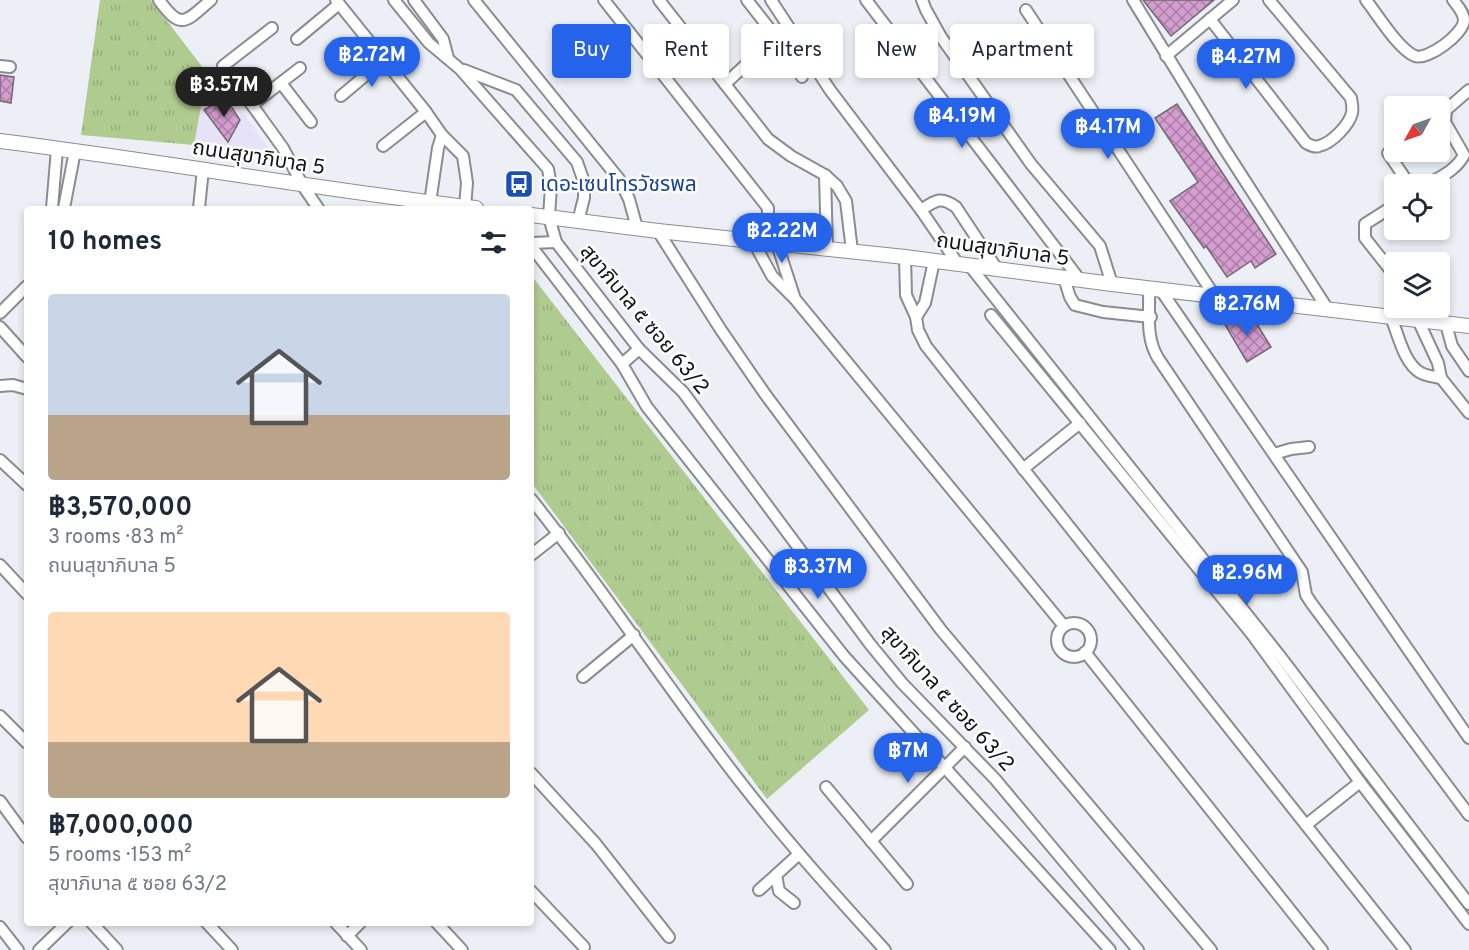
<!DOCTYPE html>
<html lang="en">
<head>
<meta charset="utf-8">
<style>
	body { margin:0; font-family:Overpass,"Noto Sans Thai",sans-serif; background:#f6f6f7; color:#1f2937; height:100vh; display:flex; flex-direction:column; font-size:22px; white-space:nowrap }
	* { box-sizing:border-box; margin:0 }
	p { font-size:20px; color:#747a83 }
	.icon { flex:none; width:33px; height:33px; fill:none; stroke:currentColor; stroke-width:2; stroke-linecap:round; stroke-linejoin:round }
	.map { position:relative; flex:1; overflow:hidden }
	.details { position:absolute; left:24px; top:206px; width:510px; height:720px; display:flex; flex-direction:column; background:#fff; border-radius:6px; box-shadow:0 3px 9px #0003 }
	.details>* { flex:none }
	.top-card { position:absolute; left:552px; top:24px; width:570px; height:54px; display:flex; gap:12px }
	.needle { width:39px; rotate:230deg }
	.fabs { position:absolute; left:1384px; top:96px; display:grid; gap:12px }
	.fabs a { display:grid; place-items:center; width:66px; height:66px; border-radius:6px; background:#fff; box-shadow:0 3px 9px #0003; font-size:30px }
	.price { position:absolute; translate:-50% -51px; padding:0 14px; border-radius:21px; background:#2563eb; color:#fff; font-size:20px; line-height:39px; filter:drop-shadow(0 2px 3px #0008) }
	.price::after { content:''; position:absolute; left:50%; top:36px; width:18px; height:14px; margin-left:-9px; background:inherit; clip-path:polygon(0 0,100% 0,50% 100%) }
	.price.current { background:#222; color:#fff }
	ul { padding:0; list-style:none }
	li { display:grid; align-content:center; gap:12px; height:318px; padding:0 24px }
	li span { display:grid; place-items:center; height:186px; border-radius:6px; color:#555 }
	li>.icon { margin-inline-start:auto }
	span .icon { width:108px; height:108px; fill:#fffc; stroke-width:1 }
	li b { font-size:26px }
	h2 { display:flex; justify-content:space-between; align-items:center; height:72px; padding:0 24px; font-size:26px }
	.tag { padding:0 21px; border-radius:6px; background:#fff; box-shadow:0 3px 9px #0003; font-size:21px; line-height:54px }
	.tag.current { background:#2563eb; color:#fff }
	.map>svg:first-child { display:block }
	.commercial { fill:#e6e2f8 }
	.grass { fill:url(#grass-tufts) }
	.building { fill:url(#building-cross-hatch); stroke:#706b6f; stroke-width:1.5 }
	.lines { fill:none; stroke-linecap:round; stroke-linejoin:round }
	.minor-casing { stroke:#898c91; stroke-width:14 }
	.secondary-casing { stroke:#898c91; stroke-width:16 }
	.minor { stroke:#fff; stroke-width:10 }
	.secondary { stroke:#fff; stroke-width:14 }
	.labels { text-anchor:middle; stroke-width:5; stroke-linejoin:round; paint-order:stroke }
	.street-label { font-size:21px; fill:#141517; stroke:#fff }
	.transit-label { font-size:21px; fill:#164399; stroke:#fff; text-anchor:start }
</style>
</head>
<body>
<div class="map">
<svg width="1469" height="950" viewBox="0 0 1469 950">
	<defs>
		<pattern id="grass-tufts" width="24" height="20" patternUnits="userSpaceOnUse" patternTransform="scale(1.5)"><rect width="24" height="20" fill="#b0cb90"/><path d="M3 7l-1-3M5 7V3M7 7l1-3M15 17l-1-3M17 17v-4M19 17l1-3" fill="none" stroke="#96ad7b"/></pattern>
		<pattern id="building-cross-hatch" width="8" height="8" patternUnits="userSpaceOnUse" patternTransform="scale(1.5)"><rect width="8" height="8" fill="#d49ccf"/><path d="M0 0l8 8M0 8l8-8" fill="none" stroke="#ab7ea7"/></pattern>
	</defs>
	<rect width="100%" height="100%" fill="#eceff5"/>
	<path class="commercial" d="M207,73L215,74L272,153L194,145Z"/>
	<g class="grass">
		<path d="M100,0H151L207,73L194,145L81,135Z"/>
		<path d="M531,275L869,710L767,799L531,482Z"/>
	</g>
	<g class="building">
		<path d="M1143,0H1214L1171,36Z"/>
		<path d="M0,75L14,77L11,103L0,101Z"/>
		<path d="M225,97L240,120L228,142L204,110Z"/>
		<path d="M1177,104L1276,254L1255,268L1251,261L1227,277L1206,246L1204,248L1170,201L1198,182L1155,118Z"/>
		<path d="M1221,318L1255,321L1271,347L1247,362Z"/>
	</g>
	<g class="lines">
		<g class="minor-casing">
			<g id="minor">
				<path d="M159,0C182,32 186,21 211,0"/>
				<path d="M336,0L426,112L442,135L463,156L467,183L465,207"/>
				<path d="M394,0L429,43L460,69L548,169L551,186L549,217L556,242L639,349L683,392L870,644L902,683L995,779L1138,950"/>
				<path d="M414,0L443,39L448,58"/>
				<path d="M474,0L619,179L629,199L637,228"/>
				<path d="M604,0L768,208L767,243"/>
				<path d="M659,0L768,139L791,156L825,175L837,186L846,201L852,251"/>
				<path d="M771,0L830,90L921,210L958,264"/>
				<path d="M866,0L1080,280"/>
				<path d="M922,0L926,10L941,37L1031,164L1100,246L1112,284"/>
				<path d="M1133,0L1222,145L1327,308"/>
				<path d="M1366,0C1377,14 1399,50 1415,56C1427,61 1464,34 1464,20C1464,13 1457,5 1453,0"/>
				<path d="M1026,10L1214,295"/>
				<path d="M1210,19L1306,143C1310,145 1314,148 1319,146C1332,143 1349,125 1352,113C1353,108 1352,103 1351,98L1269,0"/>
				<path d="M776,37L802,77"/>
				<path d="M297,39L339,4"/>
				<path d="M1166,56L1233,0"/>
				<path d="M0,66L10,67"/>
				<path d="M300,68L252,105L283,148L303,186L318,208"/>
				<path d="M464,70L516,90L577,162L584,182V198L578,221"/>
				<path d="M281,83L311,122"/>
				<path d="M725,84L776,37L747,0"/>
				<path d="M341,96L385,59"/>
				<path d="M252,105L223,66L272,28"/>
				<path d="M383,146L426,112"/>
				<path d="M1388,153L1409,184"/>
				<path d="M825,175L827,248"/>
				<path d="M1428,184C1442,176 1456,170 1464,155L1445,122L1446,110L1469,90"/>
				<path d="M430,203L438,148L442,135"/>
				<path d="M1395,205L1365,224V238L1395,276"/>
				<path d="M52,208L57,149"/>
				<path d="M64,208L75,151"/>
				<path d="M199,208L203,169"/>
				<path d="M921,210C936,200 941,196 956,207L997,269"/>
				<path d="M658,231L721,330L765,394L941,630L1211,950"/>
				<path d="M753,241L772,276L795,299L1064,626"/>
				<path d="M531,243L556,242"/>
				<path d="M777,244L794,296"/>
				<path d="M531,246L622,364L647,407L844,656L1110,950"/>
				<path d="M905,257L906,295L916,317L918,330L926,346L1405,950"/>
				<path d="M969,265L1280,656L1469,904"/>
				<path d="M1064,278L1070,297L1075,305L1103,312L1151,317"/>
				<path d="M1149,288C1150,312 1145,337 1158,358L1302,572L1306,595L1312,604L1469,815"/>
				<path d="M1160,289L1469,738"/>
				<path d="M1417,308L1425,321"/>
				<path d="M0,313L27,286"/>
				<path d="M991,315L1251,633L1360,782L1469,924"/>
				<path d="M916,317L925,303L934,261"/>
				<path d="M1391,317C1398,334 1404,364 1421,373C1427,376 1434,377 1441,378"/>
				<path d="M1418,320L1438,363L1441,378L1469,413"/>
				<path d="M1446,324L1452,346L1469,371"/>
				<path d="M0,327L27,357"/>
				<path d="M622,364L639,349"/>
				<path d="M0,386L13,385L27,389"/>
				<path d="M1274,454L1291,449L1309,447"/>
				<path d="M0,460L27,485"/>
				<path d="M1023,469L1080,423"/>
				<path d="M531,499C605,591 669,691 742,784C787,842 836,896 885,950"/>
				<path d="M531,555L559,533"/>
				<path d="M0,565L27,594"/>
				<circle cx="1074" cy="640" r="17"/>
				<path d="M1085,652L1322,950"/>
				<path d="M583,677L634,635"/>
				<path d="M0,716L27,743"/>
				<path d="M531,773L596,844L669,937"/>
				<path d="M826,787L907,884"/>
				<path d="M0,801L27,838"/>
				<path d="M1306,825L1360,782"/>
				<path d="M871,841L965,747"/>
				<path d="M759,890L776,875"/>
				<path d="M531,891L584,947"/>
				<path d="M794,903L779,891L776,875L799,854"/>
				<path d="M91,922L117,950"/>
				<path d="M206,922L232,950"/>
				<path d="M335,922L361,950"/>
				<path d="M436,922L462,950"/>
				<path d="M0,927L18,950"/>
				<path d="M347,936L361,922"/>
				<path d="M39,950L68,922"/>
			</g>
		</g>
		<g class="secondary-casing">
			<g id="secondary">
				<path d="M0,141C159,161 317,189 476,208"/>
				<path d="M531,215L658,231L905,257L1112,284L1469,326"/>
			</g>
		</g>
		<use href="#minor" class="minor"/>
		<use href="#secondary" class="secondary"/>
	</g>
	<defs>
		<g id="bus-square" transform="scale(1.5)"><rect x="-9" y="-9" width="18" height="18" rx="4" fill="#1a4fb4" stroke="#fff"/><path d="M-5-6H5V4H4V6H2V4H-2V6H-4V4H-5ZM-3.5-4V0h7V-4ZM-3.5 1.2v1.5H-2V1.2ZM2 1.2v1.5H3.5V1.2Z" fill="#fff"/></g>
	</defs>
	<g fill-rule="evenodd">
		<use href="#bus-square" x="519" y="184"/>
	</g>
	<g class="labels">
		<g class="street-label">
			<text transform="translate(259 157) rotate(9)" y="7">ถนนสุขาภิบาล 5</text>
			<text transform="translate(1003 249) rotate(8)" y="7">ถนนสุขาภิบาล 5</text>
			<text transform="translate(645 319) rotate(50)" y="7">สุขาภิบาล ๕ ซอย 63/2</text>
			<text transform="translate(948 698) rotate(48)" y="7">สุขาภิบาล ๕ ซอย 63/2</text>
		</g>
		<g class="transit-label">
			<text x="540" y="191">เดอะเซนโทรวัชรพล</text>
		</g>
	</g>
</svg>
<div class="fabs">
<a><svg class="needle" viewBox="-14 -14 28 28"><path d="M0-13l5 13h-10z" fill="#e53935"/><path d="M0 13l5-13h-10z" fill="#747a83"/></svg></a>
<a><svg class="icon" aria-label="locate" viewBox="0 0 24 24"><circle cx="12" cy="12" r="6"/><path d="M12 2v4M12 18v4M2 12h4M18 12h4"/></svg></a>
<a><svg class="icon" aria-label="layers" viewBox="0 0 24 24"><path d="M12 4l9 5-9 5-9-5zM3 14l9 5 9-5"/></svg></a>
</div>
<b class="price" style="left:372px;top:88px">฿2.72M</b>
<b class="price" style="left:1246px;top:90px">฿4.27M</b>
<b class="price current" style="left:224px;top:118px">฿3.57M</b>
<b class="price" style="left:962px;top:149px">฿4.19M</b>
<b class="price" style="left:1108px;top:160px">฿4.17M</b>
<b class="price" style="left:782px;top:264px">฿2.22M</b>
<b class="price" style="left:1247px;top:337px">฿2.76M</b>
<b class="price" style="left:818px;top:600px">฿3.37M</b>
<b class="price" style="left:1247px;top:606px">฿2.96M</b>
<b class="price" style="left:908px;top:784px">฿7M</b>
<div class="top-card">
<a class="tag current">Buy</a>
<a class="tag">Rent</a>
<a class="tag">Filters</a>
<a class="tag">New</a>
<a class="tag">Apartment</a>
</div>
<section class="details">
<h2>10 homes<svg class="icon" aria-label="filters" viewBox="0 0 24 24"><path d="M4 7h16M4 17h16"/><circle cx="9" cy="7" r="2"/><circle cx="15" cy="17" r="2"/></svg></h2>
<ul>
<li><span style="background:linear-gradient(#c9d6e8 65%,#b9a48a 0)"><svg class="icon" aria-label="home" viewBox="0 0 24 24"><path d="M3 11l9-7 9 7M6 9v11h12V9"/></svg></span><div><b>฿3,570,000</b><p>3 rooms · 83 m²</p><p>ถนนสุขาภิบาล 5</p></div></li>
<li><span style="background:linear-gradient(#ffd9b3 70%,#b9a48a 0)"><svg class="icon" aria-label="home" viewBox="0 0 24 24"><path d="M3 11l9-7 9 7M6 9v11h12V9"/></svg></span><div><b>฿7,000,000</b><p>5 rooms · 153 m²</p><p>สุขาภิบาล ๕ ซอย 63/2</p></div></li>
</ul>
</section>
</div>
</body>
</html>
